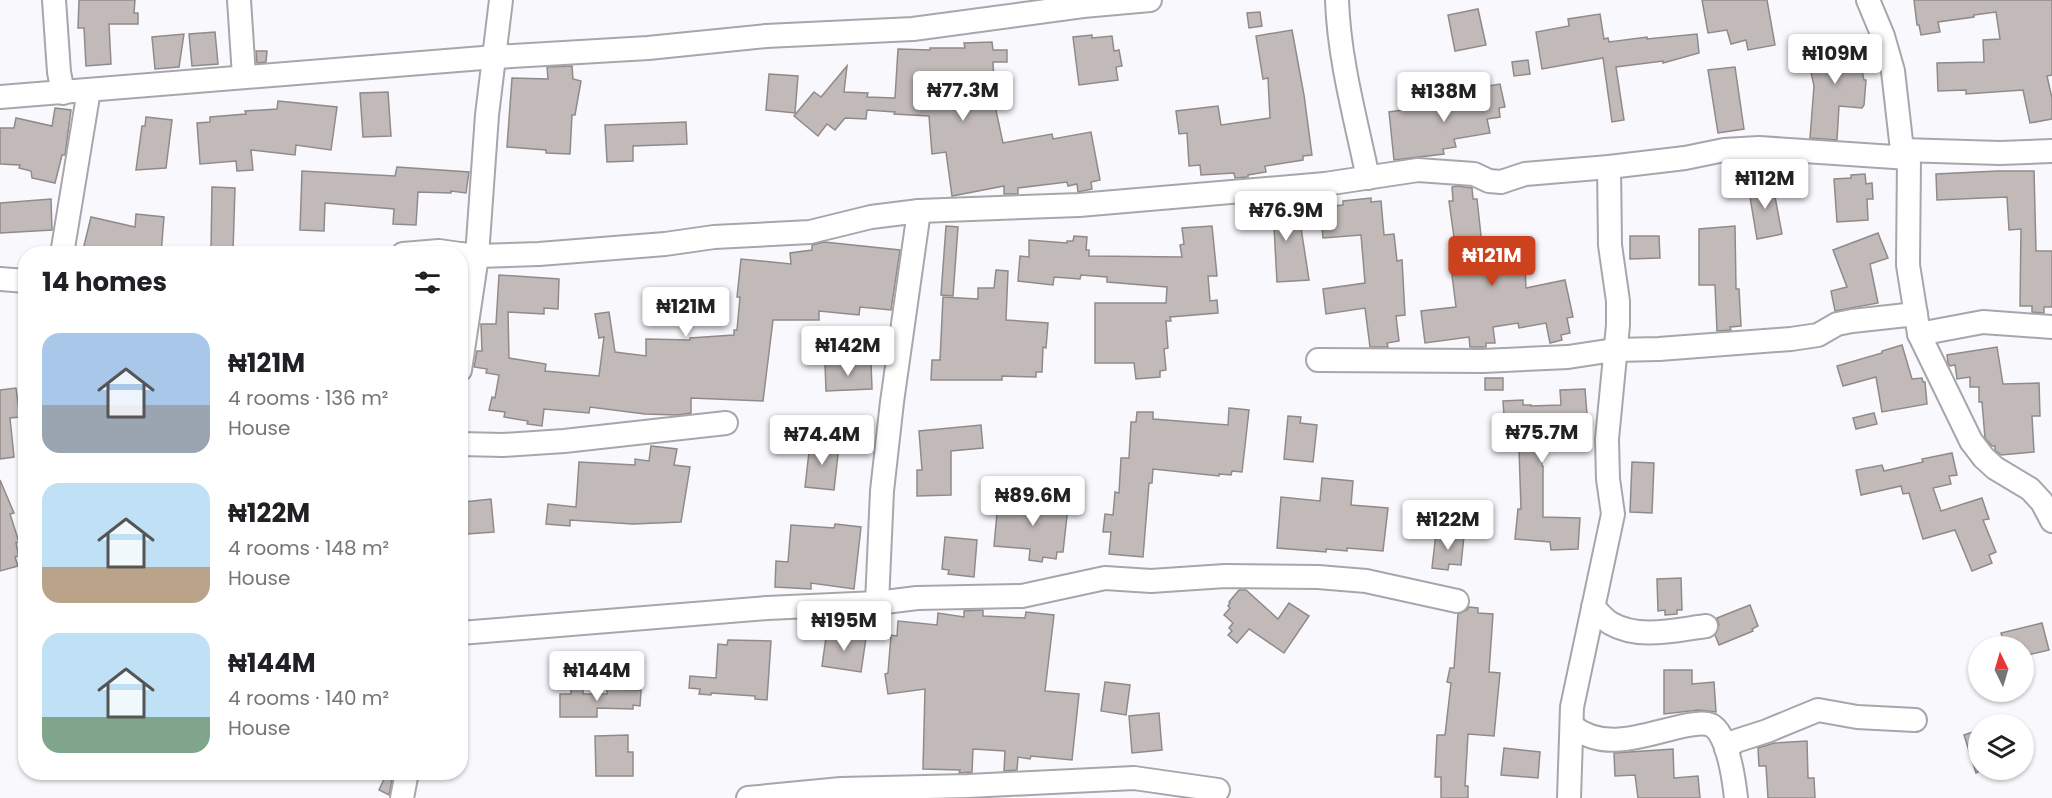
<!DOCTYPE html>
<html lang="en">
<head>
<meta charset="utf-8">
<style>
	body { margin:0; font-family:Poppins,sans-serif; background:#f6f6f6; color:#202124; height:100vh; display:flex; flex-direction:column; font-size:22px; white-space:nowrap }
	* { box-sizing:border-box; margin:0 }
	p { font-size:20px; color:#757577 }
	.icon { flex:none; width:33px; height:33px; fill:none; stroke:currentColor; stroke-width:2; stroke-linecap:round; stroke-linejoin:round }
	.map { position:relative; flex:1; overflow:hidden }
	.details { position:absolute; left:18px; top:246px; width:450px; height:534px; display:flex; flex-direction:column; background:#fff; border-radius:24px; box-shadow:0 2px 4px #0004 }
	.details>* { flex:none }
	.needle { width:39px; rotate:355deg }
	.buttons { position:absolute; left:1968px; top:636px; display:grid; gap:12px }
	.buttons a { display:grid; place-items:center; width:66px; height:66px; border-radius:50%; background:#fff; box-shadow:0 2px 4px #0004; font-size:30px }
	.price { position:absolute; translate:-50% -51px; padding:0 14px; border-radius:6px; background:#fff; color:#222; font-size:20px; line-height:39px; filter:drop-shadow(0 2px 3px #0008) }
	.price::after { content:''; position:absolute; left:50%; top:36px; width:18px; height:14px; margin-left:-9px; background:inherit; clip-path:polygon(0 0,100% 0,50% 100%) }
	.price.active { background:#cc421f; color:#fff }
	ul { padding:0; list-style:none }
	li { display:flex; align-items:center; gap:18px; height:150px; padding:0 24px }
	li span { display:grid; place-items:center; flex:none; width:168px; height:120px; border-radius:18px; color:#555 }
	li>.icon { margin-inline-start:auto }
	span .icon { width:72px; height:72px; fill:#fffc; stroke-width:1 }
	li b { font-size:26px }
	h2 { display:flex; justify-content:space-between; align-items:center; height:72px; padding:0 24px; font-size:26px }
	.map>svg:first-child { display:block }
	.building { fill:#c1bab9; stroke:#918a89; stroke-width:1.5 }
	.lines { fill:none; stroke-linecap:round; stroke-linejoin:round }
	.minor-casing { stroke:#a7a6ac; stroke-width:26 }
	.minor { stroke:#fff; stroke-width:22 }
</style>
</head>
<body>
<div class="map">
<svg width="2052" height="798" viewBox="0 0 2052 798">
	<rect width="100%" height="100%" fill="#f8f8fd"/>
	<g class="building">
		<path d="M79,0H135L134,13H138V24H109L111,64L86,66L84,28H78Z"/>
		<path d="M1702,0H1767L1775,45L1748,50L1746,40L1731,44L1727,30L1708,33Z"/>
		<path d="M1914,0H2052V75L2047,76L2052,98V119L2030,123L2023,90L1966,94V90L1938,91L1937,63L1984,62L1983,40L2000,39L1996,12L1974,15V17L1938,22L1940,32L1921,35L1919,25H1917Z"/>
		<path d="M1478,9L1486,45L1455,51L1448,15Z"/>
		<path d="M1260,12L1262,26L1249,28L1247,13Z"/>
		<path d="M1600,14L1604,39L1608,38L1609,42L1647,37V39L1697,34L1699,53L1663,63V61L1616,67L1624,120L1612,122L1603,58L1542,69L1536,32L1569,26L1568,19Z"/>
		<path d="M1292,30L1304,95L1312,155L1303,156V160L1265,166L1266,172L1248,175V177L1235,178L1234,173L1201,175L1200,165L1189,166L1187,133L1179,134L1176,111L1218,106L1221,125L1270,118L1268,78L1263,79L1256,36Z"/>
		<path d="M215,32L218,64L192,66L189,34Z"/>
		<path d="M184,34L179,67L155,69L152,37Z"/>
		<path d="M1092,35V38L1112,36L1114,51L1119,50L1122,66L1116,67L1118,80L1079,85L1073,37Z"/>
		<path d="M1855,38L1864,80H1866L1864,105L1862,108L1839,106L1837,140L1810,138L1814,86L1806,49Z"/>
		<path d="M992,42L993,50H1007V62H993L995,106L1003,143L1052,134L1053,139L1091,132L1100,180L1091,182L1092,189L1078,192L1077,184L1068,186L1067,182L1018,188V194H1004V186L952,196L946,152L932,154L929,116L894,114L895,112L867,110L866,119L845,118L835,130L827,124L818,136L794,116L814,92L821,97L847,66L844,92L868,93L867,97L895,98L898,49L930,50V48H965L964,43Z"/>
		<path d="M256,51H267L266,62L257,63Z"/>
		<path d="M1528,60L1530,74L1514,76L1512,62Z"/>
		<path d="M572,66L573,79L581,81L575,115H572L570,154L546,153V150L507,147L512,78L548,79L547,67Z"/>
		<path d="M1735,67L1744,129L1718,133L1708,70Z"/>
		<path d="M769,74L798,76L795,113L766,110Z"/>
		<path d="M1481,84L1482,87L1500,84L1505,107L1499,108L1500,117L1487,119L1490,133L1454,139L1456,147L1443,149L1444,154L1394,160L1389,112L1461,102L1458,88Z"/>
		<path d="M388,92L391,136L363,137L360,93Z"/>
		<path d="M278,101L337,107L331,150L296,145L295,155L251,150L253,170L237,171L236,161L200,164L197,123L210,122V117L246,114L245,111L277,109Z"/>
		<path d="M55,108L71,110L65,155H62L55,183L32,178L31,171L19,168L20,165L0,164V128H14L16,118L52,126Z"/>
		<path d="M146,117L172,120L166,168L136,170L142,126H145Z"/>
		<path d="M686,122L687,144L633,146V161L607,162L605,125Z"/>
		<path d="M397,167L469,172L466,193L451,191V193L418,192L416,225L393,224L394,209L325,203L324,231L300,230L302,171L395,176Z"/>
		<path d="M1998,171H2034L2036,251H2052V307H2044V313L2032,312V306H2020L2021,229L2009,230L2007,197L1937,200L1936,174Z"/>
		<path d="M1865,174L1866,184L1872,183L1873,199H1867L1868,220L1837,222L1834,179L1851,178V175Z"/>
		<path d="M1772,181L1782,234L1757,239L1748,185Z"/>
		<path d="M1457,186L1472,188L1473,199H1477L1482,245L1524,244L1526,288L1565,280L1573,317L1567,318L1570,333L1561,335L1562,340L1550,343L1546,323L1519,328L1518,323L1493,327L1495,343H1486V347H1470L1469,337L1425,343L1421,311L1456,307L1452,275L1459,274L1449,201H1453L1452,187Z"/>
		<path d="M212,187L235,188L233,251H211Z"/>
		<path d="M1371,198V202L1381,201L1384,235L1394,234L1397,261L1402,260L1405,315L1396,316L1399,341L1387,343L1388,347H1370L1365,308L1326,314L1323,289L1365,283L1361,235L1323,238L1320,207L1343,205V201Z"/>
		<path d="M51,199L52,230L0,233V203Z"/>
		<path d="M1272,207V212L1298,208L1309,280L1277,282L1274,227L1261,228L1260,220L1254,221L1252,208Z"/>
		<path d="M136,214L164,217L161,254H82L91,217L135,227Z"/>
		<path d="M946,226L958,227L953,296L941,295Z"/>
		<path d="M1212,226L1217,276H1208L1210,301L1217,300L1218,313L1170,317L1171,321H1166L1168,348L1164,349L1166,370L1160,371V377L1136,379L1134,363H1095V303H1166L1167,287L1107,282V277L1081,275L1080,279L1054,277L1053,285L1018,281L1020,256L1029,257V240L1067,243V241H1073L1074,236L1087,237L1086,250H1089V256L1182,257L1180,245L1184,244L1182,228Z"/>
		<path d="M1735,226L1736,289H1739L1741,326L1730,327L1731,330L1717,331L1715,285H1699V229Z"/>
		<path d="M1878,233L1888,258L1870,264L1878,303L1835,311L1831,291L1847,287L1833,250Z"/>
		<path d="M1630,236H1659L1660,258L1630,259Z"/>
		<path d="M824,242L900,250L891,310L860,307L859,315L819,311V320H773L763,401L691,398V413L677,415L645,414L590,407L589,413L544,409L542,426L527,424L528,421L504,417L505,412L489,410L492,397L495,398L499,375L486,373L487,369L474,367L477,351H482L481,324H496L499,275L559,279L558,309L544,308V314L508,312L509,358L546,364L545,371L599,376L604,337L599,338L595,314L609,312L615,352L646,356V339L690,340V338L734,335V330H737L740,297H737L741,259L791,264L790,253L812,250V245Z"/>
		<path d="M996,270L1008,271L1006,320L1048,323L1046,348L1043,347L1042,372H1036V377L1002,376V380H931L932,360H940L943,297L978,299V288H994Z"/>
		<path d="M1902,345L1912,379L1922,378L1923,382H1925L1927,404L1882,412L1876,377L1843,386L1837,366L1882,353V351Z"/>
		<path d="M1997,347L2003,384L2039,383L2040,416H2032L2034,452L2001,455L1995,450V446H1992L1985,438L1982,402H1979V387H1970V377L1957,379L1955,365L1950,366L1948,363L1947,355Z"/>
		<path d="M871,362L872,389L826,391L825,364Z"/>
		<rect x="1485" y="378" width="18" height="12"/>
		<path d="M16,388L20,417L10,418L14,457L0,459V390Z"/>
		<path d="M1585,389L1588,428L1548,430V436L1540,437L1542,466H1543V517L1580,518L1578,549L1551,550L1550,542L1515,539L1518,509H1521L1519,449H1517L1516,443L1502,444V431H1505L1503,401L1523,400V405H1531V406L1561,405L1560,390Z"/>
		<path d="M1229,408L1249,410L1242,472L1232,471L1231,475L1219,474V476L1153,469L1152,483H1149L1143,557L1109,554L1111,532H1103L1105,514L1113,515L1115,492L1119,493L1121,458H1129L1131,422H1136L1137,412H1153V419L1228,425Z"/>
		<path d="M1874,413L1877,424L1856,429L1853,418Z"/>
		<path d="M1288,416L1301,417L1300,423L1317,425L1313,462L1284,459Z"/>
		<path d="M981,425L983,448L951,451V495L917,496V470H922L919,431Z"/>
		<path d="M810,443L839,446L834,490L805,487Z"/>
		<path d="M651,446L677,449L674,465L690,467L681,522L633,524L570,520V526L546,524L548,504L576,507L579,462L635,465V459L649,461Z"/>
		<path d="M1952,453L1957,475L1949,476L1951,484L1933,488L1941,511L1982,498L1989,519L1983,520L1996,552L1989,555L1992,563L1972,571L1955,530L1923,539L1909,493L1903,494L1901,486L1861,495L1856,470L1882,465L1884,471L1923,462L1922,459Z"/>
		<path d="M1632,462L1654,463L1652,513L1630,512Z"/>
		<path d="M1322,478L1353,481L1351,505L1388,508L1383,551L1347,548V551L1326,549V552L1277,548L1281,497L1320,501Z"/>
		<path d="M0,480L14,513L10,514L19,542L16,543L19,556L15,557L18,566L0,571Z"/>
		<path d="M1036,497L1069,498L1063,552H1057L1056,559L1043,557L1042,562L1029,560L1030,549L994,546L998,502L1035,505Z"/>
		<path d="M491,499L494,532L467,534L466,526L460,527V507L464,506V502Z"/>
		<path d="M835,524L861,527L854,589L811,583V589L775,587L776,561L788,562L791,525L834,528Z"/>
		<path d="M1436,533L1464,536L1461,565L1449,564L1448,570L1432,568Z"/>
		<path d="M945,537L977,540L974,577L948,574L949,570L942,569Z"/>
		<path d="M1681,578L1682,610H1677V614L1665,615V610L1658,611L1657,579Z"/>
		<path d="M1239,590H1246L1278,619L1289,603L1309,616L1284,653L1249,629L1237,643L1228,635L1232,631L1229,628L1233,623L1224,615L1230,608L1228,606L1230,603L1229,602Z"/>
		<path d="M1750,605L1758,626L1752,629L1753,631L1719,645L1715,635L1719,625L1717,618Z"/>
		<path d="M1469,607L1478,608V613L1493,614L1489,672L1500,673L1494,736L1468,734L1465,786H1468V798H1441V777H1435L1437,735H1445L1451,683L1447,682L1450,668H1454L1458,614L1467,610Z"/>
		<path d="M983,610V616L1025,618L1026,612L1054,615L1045,691L1079,694L1072,760L1031,756L1030,759L1018,757L1017,770L1004,771L1005,751L973,749L972,772L959,773L960,770L923,769L925,689L888,694L885,674L888,673L891,635L897,636L898,621L937,625L938,613L964,617V611Z"/>
		<path d="M2042,623L2049,650L2024,656V646H2005L2001,633Z"/>
		<path d="M827,630L841,632L840,634L866,638L861,672L822,666Z"/>
		<path d="M728,640L771,641L767,700L755,699V696L711,693V695L699,694L700,689L689,688L690,676L716,678L718,644L727,645Z"/>
		<path d="M1664,670H1692V684L1714,682L1716,712L1699,710L1664,714Z"/>
		<path d="M1105,682L1130,685L1126,715L1101,711Z"/>
		<path d="M571,689H583V694H607V689L641,690L640,706L633,705V709L597,708V717H560V694H571Z"/>
		<path d="M1159,713L1162,750L1132,753L1129,716Z"/>
		<path d="M1978,730V772L1976,773L1964,735Z"/>
		<path d="M628,735V752H633V776H596L595,736Z"/>
		<path d="M1807,741L1808,778H1814L1815,798H1768L1766,766H1759L1758,748L1774,743Z"/>
		<path d="M1504,748L1540,752L1538,778L1501,775Z"/>
		<path d="M1673,749L1674,778L1698,776L1700,798H1638L1635,775L1615,776L1614,753Z"/>
		<path d="M385,777L392,780L389,795L379,790Z"/>
	</g>
	<g class="lines">
		<g class="minor-casing">
			<g id="minor">
				<path d="M54,0L59,72L63,93"/>
				<path d="M239,0L244,76"/>
				<path d="M1337,0C1339,60 1356,120 1368,178"/>
				<path d="M1868,0L1883,36L1893,71L1902,150L1909,158L1908,265L1919,334L1971,441L1984,458L1995,468L2030,489L2042,502L2052,521"/>
				<path d="M0,97L495,57L648,48L766,36L913,29L1083,6L1150,0"/>
				<path d="M1902,150L2000,153L2052,151"/>
				<path d="M62,254L89,90"/>
				<path d="M403,254L439,251L460,254"/>
				<path d="M460,254L477,256L539,254L665,244L714,237L810,232L871,217L919,211L1079,205L1325,184L1418,170L1474,174L1489,181L1501,182L1525,174L1609,167L1685,158L1724,150L1759,148L1909,158"/>
				<path d="M0,279L26,281"/>
				<path d="M1919,334L1983,322L2052,327"/>
				<path d="M1318,360L1483,361L1568,357L1614,350L1659,349L1791,339L1818,335L1837,324L1852,321L1916,314"/>
				<path d="M460,370L477,256L487,115L501,0"/>
				<path d="M460,444L503,445L564,441L726,423"/>
				<path d="M877,603L882,491L892,402L919,211"/>
				<path d="M1593,607C1598,612 1604,619 1610,623C1639,640 1675,630 1706,626"/>
				<path d="M460,633L767,608L877,603L917,598L1022,596L1105,578L1151,581L1225,576L1318,577L1366,581L1457,601"/>
				<path d="M1572,726C1607,754 1650,732 1688,725C1695,724 1704,722 1711,725C1728,734 1734,780 1736,798"/>
				<path d="M1726,749L1736,741L1767,731L1818,710L1857,717L1915,720"/>
				<path d="M402,798L407,772"/>
				<path d="M748,798L841,789L968,786L1134,778L1218,790"/>
				<path d="M1569,798L1572,707L1613,514L1608,479L1607,439L1618,325V301L1610,245L1609,167"/>
			</g>
		</g>
		<use href="#minor" class="minor"/>
	</g>
</svg>
<div class="buttons">
<a><svg class="needle" viewBox="-14 -14 28 28"><path d="M0-13l5 13h-10z" fill="#e53935"/><path d="M0 13l5-13h-10z" fill="#757577"/></svg></a>
<a><svg class="icon" aria-label="layers" viewBox="0 0 24 24"><path d="M12 4l9 5-9 5-9-5zM3 14l9 5 9-5"/></svg></a>
</div>
<b class="price" style="left:1835px;top:85px">₦109M</b>
<b class="price" style="left:963px;top:122px">₦77.3M</b>
<b class="price" style="left:1444px;top:123px">₦138M</b>
<b class="price" style="left:1765px;top:210px">₦112M</b>
<b class="price" style="left:1286px;top:242px">₦76.9M</b>
<b class="price active" style="left:1492px;top:287px">₦121M</b>
<b class="price" style="left:686px;top:338px">₦121M</b>
<b class="price" style="left:848px;top:377px">₦142M</b>
<b class="price" style="left:1542px;top:464px">₦75.7M</b>
<b class="price" style="left:822px;top:466px">₦74.4M</b>
<b class="price" style="left:1033px;top:527px">₦89.6M</b>
<b class="price" style="left:1448px;top:551px">₦122M</b>
<b class="price" style="left:844px;top:652px">₦195M</b>
<b class="price" style="left:597px;top:702px">₦144M</b>
<section class="details">
<h2>14 homes<svg class="icon" aria-label="filters" viewBox="0 0 24 24"><path d="M4 7h16M4 17h16"/><circle cx="9" cy="7" r="2"/><circle cx="15" cy="17" r="2"/></svg></h2>
<ul>
<li><span style="background:linear-gradient(#a9c7e8 60%,#9aa5b1 0)"><svg class="icon" aria-label="home" viewBox="0 0 24 24"><path d="M3 11l9-7 9 7M6 9v11h12V9"/></svg></span><div><b>₦121M</b><p>4 rooms · 136 m²</p><p>House</p></div></li>
<li><span style="background:linear-gradient(#bfe0f5 70%,#b9a48a 0)"><svg class="icon" aria-label="home" viewBox="0 0 24 24"><path d="M3 11l9-7 9 7M6 9v11h12V9"/></svg></span><div><b>₦122M</b><p>4 rooms · 148 m²</p><p>House</p></div></li>
<li><span style="background:linear-gradient(#bfe0f5 70%,#7fa58c 0)"><svg class="icon" aria-label="home" viewBox="0 0 24 24"><path d="M3 11l9-7 9 7M6 9v11h12V9"/></svg></span><div><b>₦144M</b><p>4 rooms · 140 m²</p><p>House</p></div></li>
</ul>
</section>
</div>
</body>
</html>
